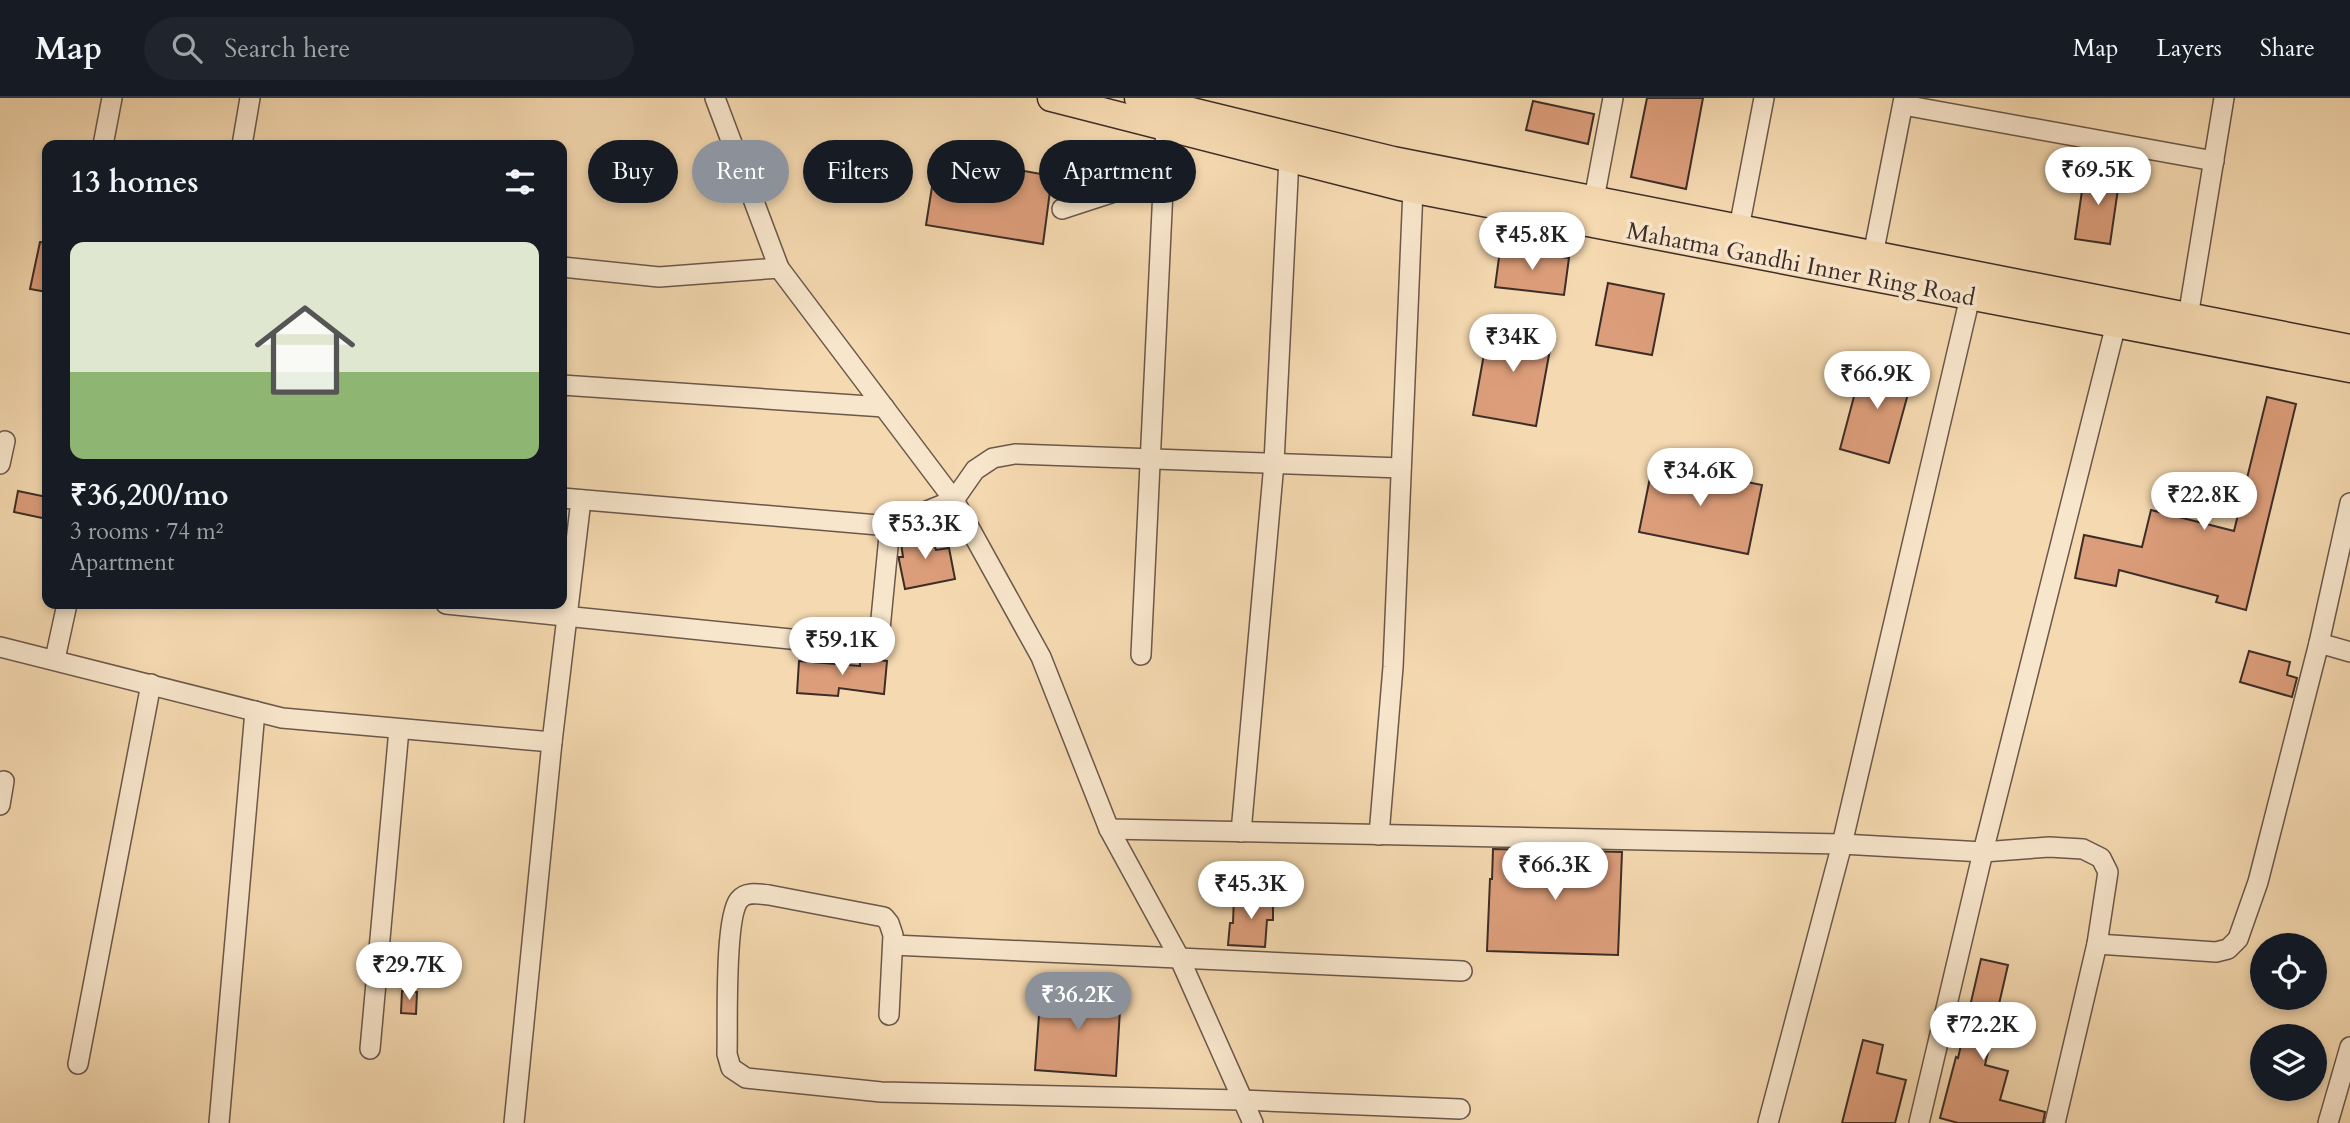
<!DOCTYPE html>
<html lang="en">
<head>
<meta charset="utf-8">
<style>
	body { margin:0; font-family:Cardo,serif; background:#20242c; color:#f1f3f6; height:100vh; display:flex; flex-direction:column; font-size:26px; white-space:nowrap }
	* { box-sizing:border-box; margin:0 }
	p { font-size:23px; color:#9ea1a6 }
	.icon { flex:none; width:38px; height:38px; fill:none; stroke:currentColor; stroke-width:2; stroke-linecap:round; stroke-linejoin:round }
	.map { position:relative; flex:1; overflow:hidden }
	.details { position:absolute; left:42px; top:42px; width:525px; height:469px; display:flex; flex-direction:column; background:#171b24; border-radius:14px; box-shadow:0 4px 10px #0003 }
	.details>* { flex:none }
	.banner { position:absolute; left:588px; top:42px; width:665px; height:63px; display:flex; gap:14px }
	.buttons { position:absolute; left:2250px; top:835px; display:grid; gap:14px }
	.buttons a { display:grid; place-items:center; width:77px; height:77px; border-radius:50%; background:#171b24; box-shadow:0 4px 10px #0003; font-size:35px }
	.price { position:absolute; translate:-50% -60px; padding:0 16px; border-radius:24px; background:#fff; color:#222; font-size:23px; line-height:46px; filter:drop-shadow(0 2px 4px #0008) }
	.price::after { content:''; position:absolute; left:50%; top:42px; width:21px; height:16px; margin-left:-10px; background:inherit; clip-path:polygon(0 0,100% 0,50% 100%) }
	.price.selected { background:#8c9099; color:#fff }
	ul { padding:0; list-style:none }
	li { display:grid; align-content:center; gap:14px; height:371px; padding:0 28px }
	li+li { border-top:2px solid #363941 }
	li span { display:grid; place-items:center; height:217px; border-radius:14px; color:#555 }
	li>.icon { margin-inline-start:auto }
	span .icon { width:126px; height:126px; fill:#fffc; stroke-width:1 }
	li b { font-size:30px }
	h2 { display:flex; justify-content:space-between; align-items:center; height:84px; padding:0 28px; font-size:30px }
	.tag { padding:0 24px; border-radius:32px; background:#171b24; box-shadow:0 4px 10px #0003; font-size:24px; line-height:63px }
	.tag.selected { background:#8c9099; color:#fff }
	header { display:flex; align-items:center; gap:42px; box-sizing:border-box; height:98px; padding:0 35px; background:#171b24; border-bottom:2px solid #363941 }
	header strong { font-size:33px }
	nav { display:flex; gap:38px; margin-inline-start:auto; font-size:24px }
	.search { width:490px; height:63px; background:#20242c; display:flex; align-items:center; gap:18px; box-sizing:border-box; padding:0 24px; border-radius:38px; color:#9ea1a6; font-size:26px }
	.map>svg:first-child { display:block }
	.building { fill:#dc9d7a; stroke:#3c2d28; stroke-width:2 }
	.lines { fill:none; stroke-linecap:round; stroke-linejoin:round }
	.minor-casing { stroke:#6a584a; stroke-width:22 }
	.major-casing { stroke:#3c2d28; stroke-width:29 }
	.minor { stroke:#f8e6cc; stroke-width:19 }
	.major { stroke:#f5d9b0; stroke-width:26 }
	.labels { text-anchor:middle; stroke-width:7; stroke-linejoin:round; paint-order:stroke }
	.street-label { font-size:24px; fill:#3c2d28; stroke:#f8e6cc }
</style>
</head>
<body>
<header>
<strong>Map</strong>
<div class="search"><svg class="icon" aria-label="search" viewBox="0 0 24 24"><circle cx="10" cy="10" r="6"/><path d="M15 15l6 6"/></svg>Search here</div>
<nav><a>Map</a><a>Layers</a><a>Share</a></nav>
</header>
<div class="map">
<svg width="2350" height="1025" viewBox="0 0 2350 1025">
	<rect width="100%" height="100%" fill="#f5d9b0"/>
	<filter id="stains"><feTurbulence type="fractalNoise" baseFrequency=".00286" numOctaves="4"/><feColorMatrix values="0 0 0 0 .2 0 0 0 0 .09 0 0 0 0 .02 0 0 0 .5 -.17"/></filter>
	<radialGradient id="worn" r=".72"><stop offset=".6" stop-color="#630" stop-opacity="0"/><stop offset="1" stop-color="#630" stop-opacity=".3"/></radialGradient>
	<g class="building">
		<path d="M1647,0H1703L1686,91L1631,79Z"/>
		<path d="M1533,3L1594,16L1588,46L1526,32Z"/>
		<path d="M937,57L1052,78L1043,146L926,127Z"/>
		<path d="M2085,72L2120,77L2110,146L2075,141Z"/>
		<path d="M40,144L47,145V194L30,191Z"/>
		<path d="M1500,152L1569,160L1564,197L1495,189Z"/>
		<path d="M1608,185L1664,196L1652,257L1596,247Z"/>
		<path d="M1490,223L1553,235L1536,328L1473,317Z"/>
		<path d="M1864,261L1914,274L1889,365L1840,351Z"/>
		<path d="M2267,299L2296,306L2246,512L2216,504L2218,498L2119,472L2116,488L2075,480L2084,437L2142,449L2151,412L2234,433Z"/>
		<path d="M1653,365L1762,387L1748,456L1639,434Z"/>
		<path d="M18,393L47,399V421L14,414Z"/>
		<path d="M928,428L936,452L949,450L955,481L905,491L899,462V459H903L901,445L913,443L910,434Z"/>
		<path d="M2249,553L2290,564L2287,577L2297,580L2292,599L2240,584Z"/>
		<path d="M860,560L887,563L884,596L839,590L838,598L797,595L799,563L860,568Z"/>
		<path d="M1493,751L1622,754L1618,857L1487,853L1490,781H1492Z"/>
		<path d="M1234,798L1273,799V822H1267L1265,849L1228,847L1230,825H1233Z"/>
		<path d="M1981,861L2008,867L1985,967L2008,973L2000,1002L2045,1014L2043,1025H1958L1940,1020L1956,959L1958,960Z"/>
		<path d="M1041,890L1121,895L1116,978L1035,972Z"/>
		<path d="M402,893L417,894L416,916L401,915Z"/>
		<path d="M1863,942L1883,947L1877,975L1906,982L1895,1025H1842Z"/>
	</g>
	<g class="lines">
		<g class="minor-casing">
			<g id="minor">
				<path d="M715,0L779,170L954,402L1041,559L1109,731L1179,859L1253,1025"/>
				<path d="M1903,7L2214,63"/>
				<path d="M103,47L112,0"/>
				<path d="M242,47L250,0"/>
				<path d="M1594,101L1613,0"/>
				<path d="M1062,111L1163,78"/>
				<path d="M1739,130L1764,0"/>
				<path d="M1873,157L1904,0"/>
				<path d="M562,169L659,179L779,170"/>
				<path d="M2188,219L2224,0"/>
				<path d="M562,287L884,309"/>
				<path d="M0,366L5,343"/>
				<path d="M562,400L890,428L954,402L975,372L993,360L1015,356L1401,370"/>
				<path d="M2350,405L2319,545L2350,554"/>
				<path d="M446,506L849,547L867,544L880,531L890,428"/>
				<path d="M0,549L282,620L552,644"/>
				<path d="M1141,557L1166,28"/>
				<path d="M55,561L67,506"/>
				<path d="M0,707L4,683"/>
				<path d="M1109,731L1842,746L1983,754L2116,226"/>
				<path d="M1241,734L1274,365L1289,60"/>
				<path d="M1379,737L1393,569L1413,91"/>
				<path d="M2097,846L2216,854L2228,851L2238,841L2258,784L2319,545"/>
				<path d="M893,847L1462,873"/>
				<path d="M889,917L893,837L889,825L884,819L769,797C759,796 746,793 739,802C724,821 728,927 727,956L731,970L746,980L881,994L1242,1002L1460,1011"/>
				<path d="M370,951L399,631"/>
				<path d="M78,966L151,586"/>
				<path d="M219,1025L255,613"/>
				<path d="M514,1025L552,644L581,402"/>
				<path d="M1768,1025L1842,746L1970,199"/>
				<path d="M1919,1025L1983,754L2049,749L2083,751L2101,760L2108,774L2097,846L2055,1025"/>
				<path d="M2328,1025L2350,949"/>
			</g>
		</g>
		<g class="major-casing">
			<g id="major">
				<path d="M1051,0L1400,89L2350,271"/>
				<path d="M1138,0L1393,62L2350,250"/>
			</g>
		</g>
		<use href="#minor" class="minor"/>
		<use href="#major" class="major"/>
	</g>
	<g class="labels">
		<g class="street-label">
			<text transform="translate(1801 166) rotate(11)" y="8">Mahatma Gandhi Inner Ring Road</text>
		</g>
	</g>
	<rect width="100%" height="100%" filter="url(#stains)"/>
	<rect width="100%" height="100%" fill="url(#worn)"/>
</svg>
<div class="buttons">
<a><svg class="icon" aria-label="locate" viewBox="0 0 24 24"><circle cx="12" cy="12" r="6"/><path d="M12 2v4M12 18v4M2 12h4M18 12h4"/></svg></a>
<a><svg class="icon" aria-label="layers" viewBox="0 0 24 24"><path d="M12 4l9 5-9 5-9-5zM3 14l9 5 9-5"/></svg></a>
</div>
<b class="price" style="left:2098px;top:109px">₹69.5K</b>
<b class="price" style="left:1532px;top:174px">₹45.8K</b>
<b class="price" style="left:1513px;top:276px">₹34K</b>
<b class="price" style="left:1877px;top:313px">₹66.9K</b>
<b class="price" style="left:1700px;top:410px">₹34.6K</b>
<b class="price" style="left:2204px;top:434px">₹22.8K</b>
<b class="price" style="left:925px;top:463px">₹53.3K</b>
<b class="price" style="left:842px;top:579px">₹59.1K</b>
<b class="price" style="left:1555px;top:804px">₹66.3K</b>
<b class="price" style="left:1251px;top:823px">₹45.3K</b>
<b class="price" style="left:409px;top:904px">₹29.7K</b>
<b class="price selected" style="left:1078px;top:934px">₹36.2K</b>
<b class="price" style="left:1983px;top:964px">₹72.2K</b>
<div class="banner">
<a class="tag">Buy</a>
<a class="tag selected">Rent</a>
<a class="tag">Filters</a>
<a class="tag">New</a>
<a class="tag">Apartment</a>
</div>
<section class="details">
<h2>13 homes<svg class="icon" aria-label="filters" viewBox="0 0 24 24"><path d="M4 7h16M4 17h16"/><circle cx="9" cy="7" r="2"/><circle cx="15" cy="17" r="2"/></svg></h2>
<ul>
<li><span style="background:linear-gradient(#dfe7d0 60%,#8fb573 0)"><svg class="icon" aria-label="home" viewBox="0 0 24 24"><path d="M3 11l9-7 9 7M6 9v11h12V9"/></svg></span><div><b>₹36,200/mo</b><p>3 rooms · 74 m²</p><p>Apartment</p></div></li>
</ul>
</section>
</div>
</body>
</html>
